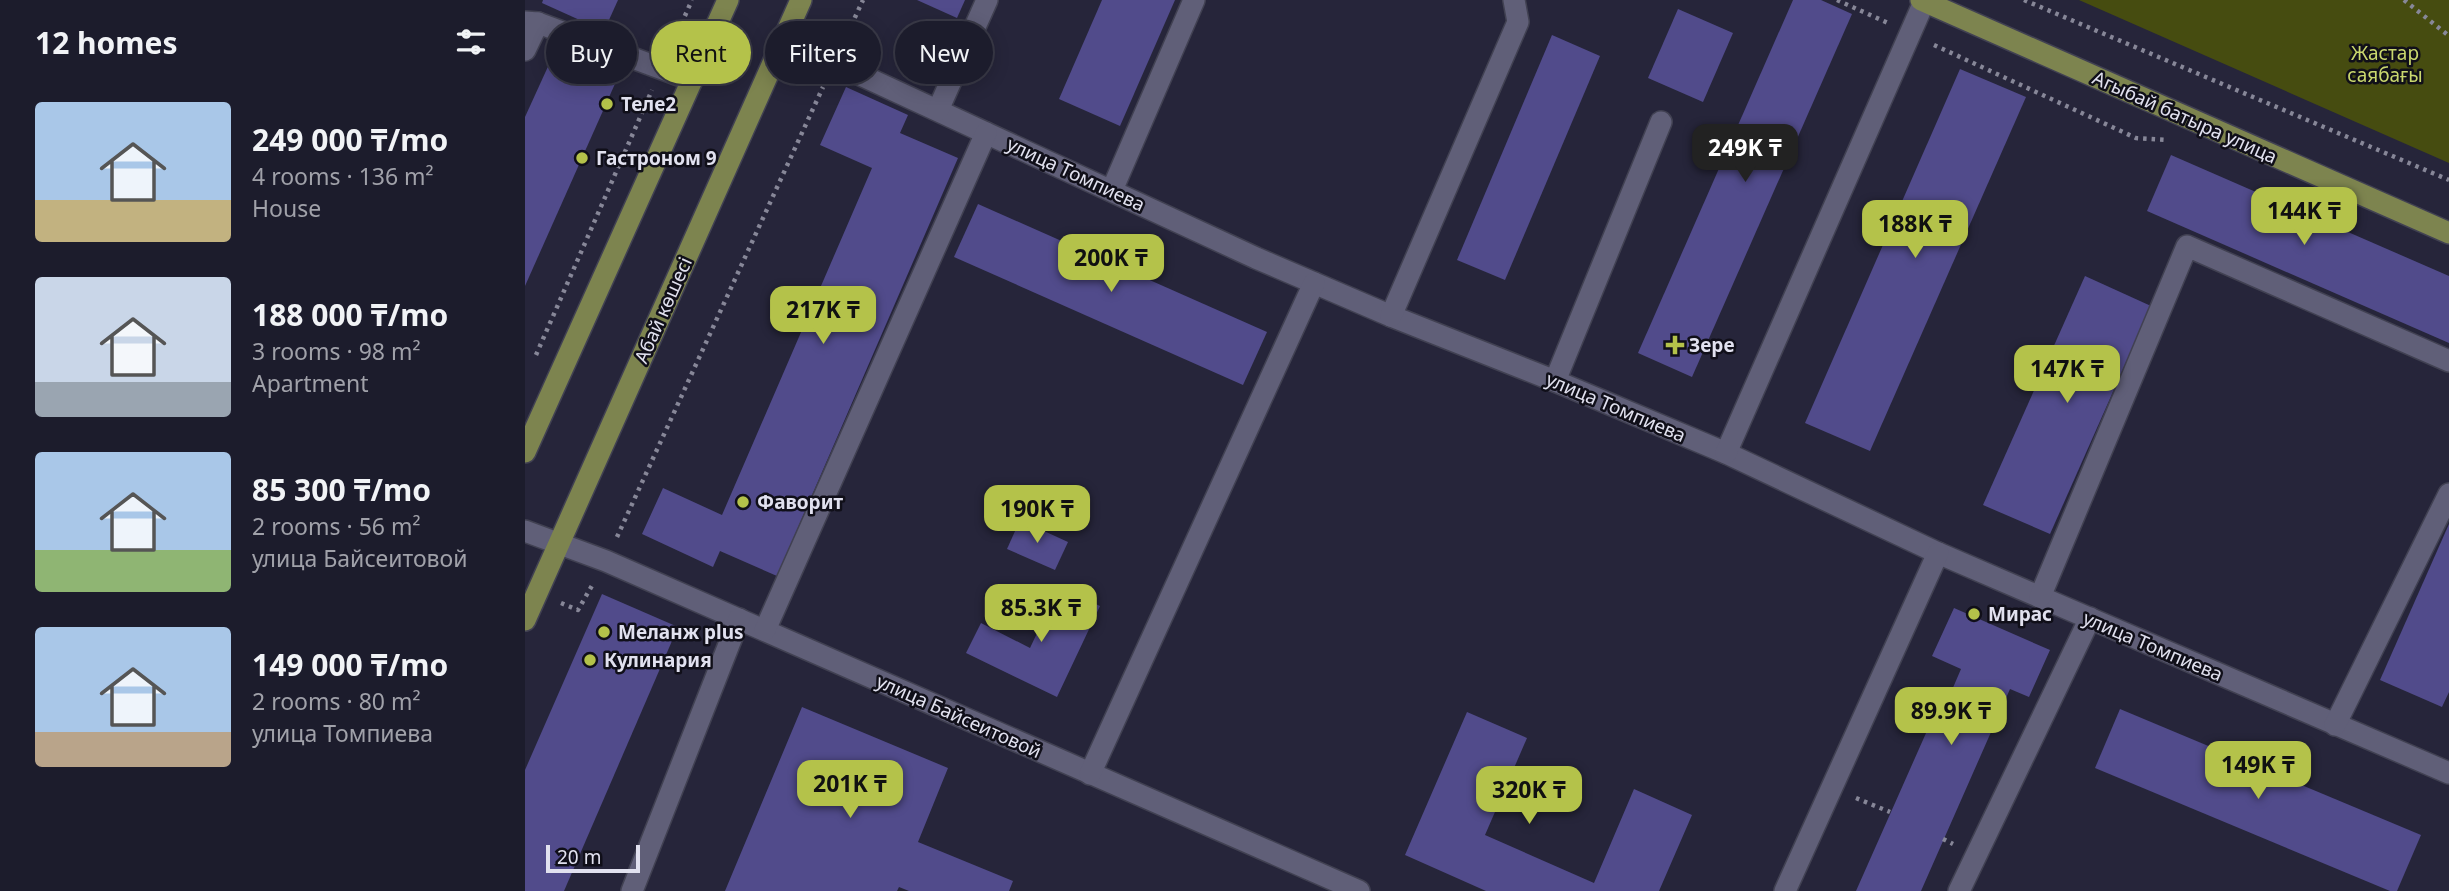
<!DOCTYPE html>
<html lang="en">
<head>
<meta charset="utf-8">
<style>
	body { margin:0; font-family:"Noto Sans",sans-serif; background:#292938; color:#f1f3f6; height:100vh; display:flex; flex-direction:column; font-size:26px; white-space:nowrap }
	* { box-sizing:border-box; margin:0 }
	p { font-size:23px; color:#a0a1a9 }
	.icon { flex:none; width:38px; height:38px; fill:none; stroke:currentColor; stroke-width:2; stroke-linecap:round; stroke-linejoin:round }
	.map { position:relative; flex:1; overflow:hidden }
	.sheet { display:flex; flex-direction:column; background:#1c1c2c; width:525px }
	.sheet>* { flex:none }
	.hud { position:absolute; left:21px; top:21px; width:665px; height:63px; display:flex; gap:14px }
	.scale { position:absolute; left:21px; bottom:18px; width:94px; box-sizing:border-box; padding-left:7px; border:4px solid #e1e1ef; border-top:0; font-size:19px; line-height:24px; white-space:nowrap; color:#e1e1ef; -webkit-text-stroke:5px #100f19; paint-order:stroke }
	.price { position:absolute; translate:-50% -60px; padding:0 16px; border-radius:14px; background:#b4c24a; color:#111; font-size:23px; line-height:46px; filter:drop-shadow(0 2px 4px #0008) }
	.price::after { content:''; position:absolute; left:50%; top:42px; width:21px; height:16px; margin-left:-10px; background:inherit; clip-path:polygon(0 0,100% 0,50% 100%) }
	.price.on { background:#222; color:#fff }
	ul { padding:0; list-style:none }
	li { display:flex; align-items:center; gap:21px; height:175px; padding:0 35px }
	li span { display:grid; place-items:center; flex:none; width:196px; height:140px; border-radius:7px; color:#555 }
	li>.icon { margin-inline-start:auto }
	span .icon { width:84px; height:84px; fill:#fffc; stroke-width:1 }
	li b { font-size:30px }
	h2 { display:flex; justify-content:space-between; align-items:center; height:84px; padding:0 35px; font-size:30px }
	.pill { padding:0 24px; border-radius:32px; background:#1c1c2c; box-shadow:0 4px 18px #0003,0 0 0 2px #3a3a48; font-size:24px; line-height:63px }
	.pill.on { background:#b4c24a; color:#111 }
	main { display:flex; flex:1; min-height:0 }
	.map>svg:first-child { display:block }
	.green { fill:#464c10 }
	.building { fill:#514b8b }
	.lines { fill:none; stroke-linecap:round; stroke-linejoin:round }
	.minor-casing { stroke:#414152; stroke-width:24 }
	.major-casing { stroke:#414152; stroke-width:24 }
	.path { stroke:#878798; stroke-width:4.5; stroke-dasharray:3.5 5; stroke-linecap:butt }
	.minor { stroke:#605f78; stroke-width:21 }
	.major { stroke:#7d844f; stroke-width:21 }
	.poi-dot { fill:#b4c24a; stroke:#100f19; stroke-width:2.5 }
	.labels { text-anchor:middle; stroke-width:5; stroke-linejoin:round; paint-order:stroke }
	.park-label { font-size:19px; fill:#cad86e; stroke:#100f19 }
	.poi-label { font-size:19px; font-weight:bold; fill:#e1e1ef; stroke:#100f19; text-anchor:start }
	.street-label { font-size:19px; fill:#e1e1ef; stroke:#100f19 }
</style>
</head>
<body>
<main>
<section class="sheet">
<h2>12 homes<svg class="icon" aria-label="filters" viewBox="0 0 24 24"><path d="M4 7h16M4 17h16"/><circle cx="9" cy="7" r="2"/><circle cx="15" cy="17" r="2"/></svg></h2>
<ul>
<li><span style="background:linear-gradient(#a9c7e8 70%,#c2b280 0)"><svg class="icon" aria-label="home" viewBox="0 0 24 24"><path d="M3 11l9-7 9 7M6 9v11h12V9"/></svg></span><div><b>249 000 ₸/mo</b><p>4 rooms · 136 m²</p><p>House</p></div></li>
<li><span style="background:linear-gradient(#c9d6e8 75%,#9aa5b1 0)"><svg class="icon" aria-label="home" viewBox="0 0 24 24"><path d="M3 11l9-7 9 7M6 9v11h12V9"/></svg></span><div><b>188 000 ₸/mo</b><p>3 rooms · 98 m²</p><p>Apartment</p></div></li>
<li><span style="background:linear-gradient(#a9c7e8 70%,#8fb573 0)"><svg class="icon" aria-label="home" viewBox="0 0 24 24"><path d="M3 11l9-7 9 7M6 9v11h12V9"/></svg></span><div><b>85 300 ₸/mo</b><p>2 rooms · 56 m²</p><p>улица Байсеитовой</p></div></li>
<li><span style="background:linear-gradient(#a9c7e8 75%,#b9a48a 0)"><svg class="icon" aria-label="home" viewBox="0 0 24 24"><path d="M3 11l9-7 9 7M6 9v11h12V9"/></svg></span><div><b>149 000 ₸/mo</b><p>2 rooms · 80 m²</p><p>улица Томпиева</p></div></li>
</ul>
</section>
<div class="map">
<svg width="1924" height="891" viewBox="0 0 1924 891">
	<rect width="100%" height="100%" fill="#26253a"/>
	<path class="green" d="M1554,0H1924V163Z"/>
	<g class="building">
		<path d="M18,0H93L79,31L17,3Z"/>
		<path d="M392,0H440L432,18Z"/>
		<path d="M577,0H650L595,126L534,99Z"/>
		<path d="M1268,0H1296L1327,14L1167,377L1113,353Z"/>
		<path d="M1153,9L1208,33L1178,102L1123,78Z"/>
		<path d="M1027,35L1075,56L980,280L932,260Z"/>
		<path d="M31,49L93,77L0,286V117Z"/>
		<path d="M1435,69L1501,97L1345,451L1280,423Z"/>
		<path d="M321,87L383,115L375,133L433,158L252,576L195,551L188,567L117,534L138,488L197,515L347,168L295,145Z"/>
		<path d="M1646,155L1924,276V343L1622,211Z"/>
		<path d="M453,204L742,332L718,385L429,257Z"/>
		<path d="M1560,276L1626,306L1525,534L1458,505Z"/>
		<path d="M495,520L543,542L530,570L482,549Z"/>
		<path d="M1924,524V692L1917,707L1855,680Z"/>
		<path d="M534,587L575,606L532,697L441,653L456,623L505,648Z"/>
		<path d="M77,594L153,627L39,891H0V770Z"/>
		<path d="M1429,608L1525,650L1504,697L1485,689L1396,891H1331L1421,688L1427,690L1436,669L1407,656Z"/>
		<path d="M277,707L423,768L393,842L488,881L484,891H384L374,887L372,891H200Z"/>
		<path d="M1595,709L1896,835L1872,891H1865L1570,768Z"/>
		<path d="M942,712L1002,738L960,835L1069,883L1109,789L1167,815L1134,891H961L880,855Z"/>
	</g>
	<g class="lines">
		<g class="minor-casing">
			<g id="minor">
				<path d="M0,22L13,23L167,80"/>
				<path d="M258,39L731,258L866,316L1030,381L1201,453L1413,553L1924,773"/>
				<path d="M0,50L13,23"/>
				<path d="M413,110L462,0"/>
				<path d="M587,190L669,0"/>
				<path d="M866,316L993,22L989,0"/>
				<path d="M1030,381L1136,122"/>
				<path d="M1201,453L1399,2"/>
				<path d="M0,531L81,561L834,891"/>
				<path d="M1515,597L1662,246L1924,361"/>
				<path d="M240,630L461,133"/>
				<path d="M1810,725L1924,494"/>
				<path d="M565,774L789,283"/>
				<path d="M107,891L214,619"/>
				<path d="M1260,891L1413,553"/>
				<path d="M1434,891L1565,618"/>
			</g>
		</g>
		<g class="major-casing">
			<g id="major">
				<path d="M1396,0L1924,233"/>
				<path d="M0,452L203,0"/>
				<path d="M0,620L276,0"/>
			</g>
		</g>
		<g class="path">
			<path d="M1312,0L1363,23"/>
			<path d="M1499,0L1924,180"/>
			<path d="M1879,0L1924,36"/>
			<path d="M319,41L338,0"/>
			<path d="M1409,45L1611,138L1642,140"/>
			<path d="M146,47L167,0"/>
			<path d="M11,355L127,90"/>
			<path d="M92,537L298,87"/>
			<path d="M36,603L53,610L69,582"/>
			<path d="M1331,798L1365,812"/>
			<path d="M1418,839L1428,844"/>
		</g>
		<use href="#minor" class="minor"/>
		<use href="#major" class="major"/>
	</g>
	<g class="poi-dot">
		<circle cx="82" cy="104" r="7"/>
		<circle cx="57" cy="158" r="7"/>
		<path d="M1146.5 334.5h7v7h7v7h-7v7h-7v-7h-7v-7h7z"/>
		<circle cx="218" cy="502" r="7"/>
		<circle cx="1449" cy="614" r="7"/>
		<circle cx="79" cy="632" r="7"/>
		<circle cx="65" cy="660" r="7"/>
	</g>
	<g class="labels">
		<g class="park-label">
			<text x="1860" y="60">Жастар<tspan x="1860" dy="22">саябағы</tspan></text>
		</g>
		<g class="poi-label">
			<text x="96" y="111">Теле2</text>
			<text x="71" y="165">Гастроном 9</text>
			<text x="1164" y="352">Зере</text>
			<text x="232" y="509">Фаворит</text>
			<text x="1463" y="621">Мирас</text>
			<text x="93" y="639">Меланж plus</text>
			<text x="79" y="667">Кулинария</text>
		</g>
		<g class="street-label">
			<text transform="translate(1660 117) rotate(24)" y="7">Агыбай батыра улица</text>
			<text transform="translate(551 174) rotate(25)" y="7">улица Томпиева</text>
			<text transform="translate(138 310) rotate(-66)" y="7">Абай көшесі</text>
			<text transform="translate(1091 407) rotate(23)" y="7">улица Томпиева</text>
			<text transform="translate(1628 646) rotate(23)" y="7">улица Томпиева</text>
			<text transform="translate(434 716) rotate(24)" y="7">улица Байсеитовой</text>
		</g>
	</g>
</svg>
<div class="scale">20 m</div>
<b class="price on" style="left:1220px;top:184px">249K ₸</b>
<b class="price" style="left:1779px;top:247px">144K ₸</b>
<b class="price" style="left:1390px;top:260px">188K ₸</b>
<b class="price" style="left:586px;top:294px">200K ₸</b>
<b class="price" style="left:298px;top:346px">217K ₸</b>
<b class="price" style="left:1542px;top:405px">147K ₸</b>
<b class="price" style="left:512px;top:545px">190K ₸</b>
<b class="price" style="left:516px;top:644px">85.3K ₸</b>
<b class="price" style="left:1426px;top:747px">89.9K ₸</b>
<b class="price" style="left:1733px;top:801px">149K ₸</b>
<b class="price" style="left:325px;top:820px">201K ₸</b>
<b class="price" style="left:1004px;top:826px">320K ₸</b>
<div class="hud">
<a class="pill">Buy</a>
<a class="pill on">Rent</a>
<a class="pill">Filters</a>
<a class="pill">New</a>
</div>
</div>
</main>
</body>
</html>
